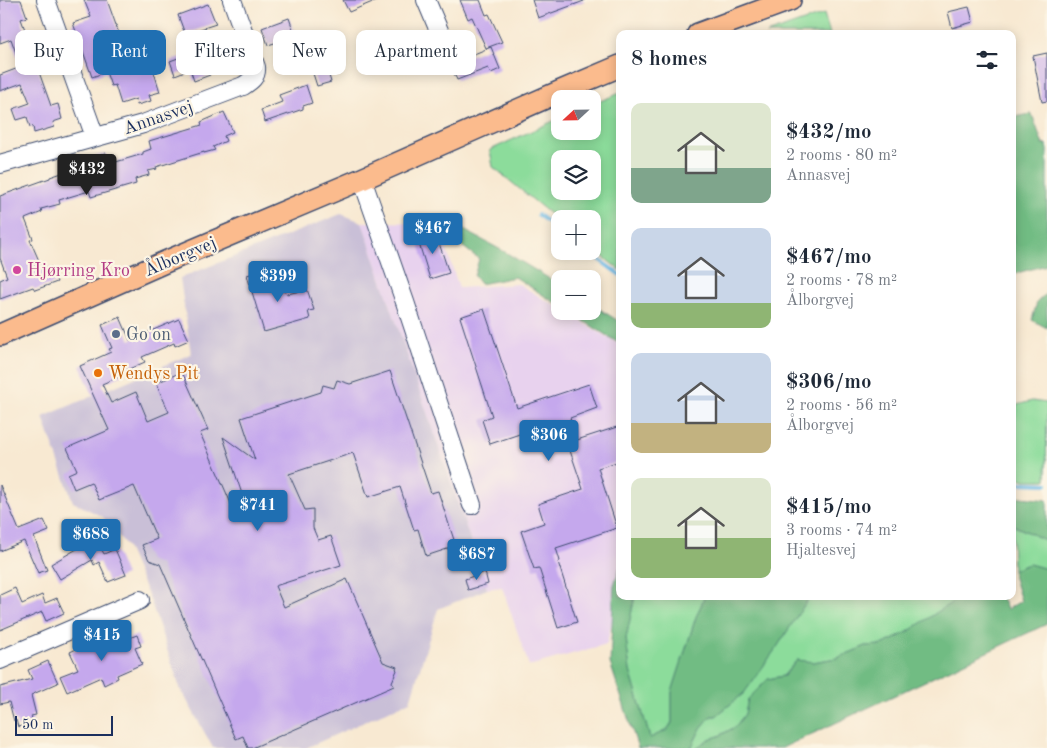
<!DOCTYPE html>
<html lang="en">
<head>
<meta charset="utf-8">
<style>
	body { margin:0; font-family:"Old Standard TT",serif; background:#f2f2f3; color:#1f2937; height:100vh; display:flex; flex-direction:column; font-size:19px; white-space:nowrap }
	* { box-sizing:border-box; margin:0 }
	p { font-size:16px; color:#747a83 }
	.icon { flex:none; width:28px; height:28px; fill:none; stroke:currentColor; stroke-width:2; stroke-linecap:round; stroke-linejoin:round }
	.map { position:relative; flex:1; overflow:hidden }
	.sheet { position:absolute; left:616px; top:30px; width:400px; height:570px; display:flex; flex-direction:column; background:#fff; border-radius:10px; box-shadow:0 2px 12px #0003 }
	.sheet>* { flex:none }
	.guide { position:absolute; left:15px; top:30px; width:475px; height:45px; display:flex; gap:10px }
	.needle { width:32px; rotate:248deg }
	.tools { position:absolute; left:551px; top:90px; display:grid; gap:10px }
	.tools a { display:grid; place-items:center; width:50px; height:50px; border-radius:10px; background:#fff; box-shadow:0 2px 12px #0003; font-size:25px }
	.scale { position:absolute; left:15px; bottom:12px; width:98px; box-sizing:border-box; padding-left:5px; border:2px solid #1b2f5e; border-top:0; font-size:14px; line-height:18px; white-space:nowrap; color:#1b2f5e; -webkit-text-stroke:4px #fcf5e5; paint-order:stroke }
	.price { position:absolute; translate:-50% -42px; padding:0 11px; border-radius:5px; background:#1f6fb2; color:#fff; font-size:16px; line-height:32px; filter:drop-shadow(0 1px 2px #0008) }
	.price::after { content:''; position:absolute; left:50%; top:30px; width:15px; height:11px; margin-left:-8px; background:inherit; clip-path:polygon(0 0,100% 0,50% 100%) }
	.price.on { background:#222; color:#fff }
	ul { padding:0; list-style:none }
	li { display:flex; align-items:center; gap:15px; height:125px; padding:0 15px }
	li span { display:grid; place-items:center; flex:none; width:140px; height:100px; border-radius:10px; color:#555 }
	li>.icon { margin-inline-start:auto }
	span .icon { width:60px; height:60px; fill:#fffc; stroke-width:1 }
	li b { font-size:21px }
	h2 { display:flex; justify-content:space-between; align-items:center; height:60px; padding:0 15px; font-size:21px }
	.tag { padding:0 18px; border-radius:10px; background:#fff; box-shadow:0 2px 12px #0003; font-size:18px; line-height:45px }
	.tag.on { background:#1f6fb2; color:#fff }
	.map>svg:first-child { display:block }
	.built { fill:#e8d2ee }
	.industrial { fill:#c9bfd7 }
	.green { fill:#8cdc9b; stroke:#54867c; fill-rule:evenodd }
	.forest { fill:#71bc83; stroke:#467670 }
	.lines { fill:none; stroke-linecap:round; stroke-linejoin:round }
	.stream { stroke:#70bdea; stroke-width:4 }
	.building { fill:#c5a8ed }
	.minor-casing { stroke:#3c4b6f; stroke-width:20 }
	.major-casing { stroke:#3c4b6f; stroke-width:24 }
	.minor { stroke:#fff; stroke-width:18 }
	.major { stroke:#fbbb8d; stroke-width:21 }
	.hotel-dot { fill:#d1479c; stroke:#fcf5e5; stroke-width:2 }
	.service-dot { fill:#5c6f8a; stroke:#fcf5e5; stroke-width:2 }
	.food-dot { fill:#e8710a; stroke:#fcf5e5; stroke-width:2 }
	.labels { text-anchor:middle; stroke-width:4.5; stroke-linejoin:round; paint-order:stroke }
	.street-label { font-size:18px; fill:#1b2f5e; stroke:#fcf5e5 }
	.hotel-label { font-size:18px; fill:#b23c85; stroke:#fcf5e5; text-anchor:start }
	.service-label { font-size:18px; fill:#4e5e75; stroke:#fcf5e5; text-anchor:start }
	.food-label { font-size:18px; fill:#c56008; stroke:#fcf5e5; text-anchor:start }
</style>
</head>
<body>
<div class="map">
<svg width="1047" height="748" viewBox="0 0 1047 748">
	<rect width="100%" height="100%" fill="#fcf5e5"/>
	<filter id="ink" filterUnits="userSpaceOnUse"><feTurbulence type="fractalNoise" baseFrequency=".02" numOctaves="2"/><feDisplacementMap in="SourceGraphic" scale="10" xChannelSelector="R" yChannelSelector="G"/><feConvolveMatrix kernelMatrix="1 2 1 2 8 2 1 2 1" color-interpolation-filters="sRGB"/></filter>
	<filter id="wash" filterUnits="userSpaceOnUse"><feTurbulence type="fractalNoise" baseFrequency=".0096" numOctaves="4" result="noise"/><feDisplacementMap in="SourceGraphic" scale="20" xChannelSelector="R" yChannelSelector="G"/><feGaussianBlur stdDeviation="1.12" result="paint"/><feColorMatrix in="noise" values="0 0 0 0 0 0 0 0 0 0 0 0 0 0 0 0 0 1.4 0 .05"/><feComposite in="paint" operator="in"/></filter>
	<g filter="url(#wash)">
		<rect width="100%" height="100%" fill="#f8e9d2"/>
		<path class="built" d="M362,222L438,223L459,288L519,284L560,309V311H564L620,345V584L607,644L529,666L502,587L487,589Z"/>
		<path class="industrial" d="M341,214L362,222L487,589L438,609L410,701L306,748H213L180,688L151,602L126,545L103,517L73,502L43,417L191,354L180,278Z"/>
		<g class="green">
			<path d="M824,14L830,34H766Z"/>
			<path d="M620,93V270L593,249L592,219H560V222L493,167L490,150L560,118V131H592L593,104ZM560,159H592V191H560Z"/>
			<path d="M1032,401L1047,403L1046,480H1025L1013,476V406Z"/>
			<path d="M1012,525L1047,541V569L1029,564L1013,570Z"/>
			<path d="M635,596H705L696,617L672,692V722L667,730L650,738L630,671L626,638Z"/>
			<path d="M810,596H963L954,601L906,633L882,645L866,646L837,658L813,662L797,660L783,676L768,679L748,699L745,714L735,727L719,736L710,739L696,748H691L701,728L711,716H716L744,693L777,647Z"/>
		</g>
		<g class="forest">
			<path d="M1032,114L1043,145L1047,144V265L1013,274V117Z"/>
			<path d="M449,222L505,252L560,285V306L515,277L480,284L474,276L479,259L445,233Z"/>
			<path d="M1047,293V328L1032,320L1037,302Z"/>
			<path d="M593,305L620,322V344L568,311H592Z"/>
			<path d="M1013,496L1047,500V541L1013,525Z"/>
			<path d="M1029,564L1047,569V624L782,748H696L709,739L719,736L735,727L745,714L748,699L768,679L784,676L797,660L813,662L837,658L866,646L882,645L906,633L954,601L963,596H1001L1007,609L1021,601L1013,575V570Z"/>
			<path d="M620,567V596H635L626,638L630,671L650,738L667,730L672,723V692L696,617L705,596H810L777,647L744,693L716,716H711L701,728L691,748H638L610,663L614,585Z"/>
		</g>
		<g class="lines">
			<g class="stream">
				<path d="M538,215L560,231"/>
				<path d="M587,251L620,275"/>
				<path d="M1012,480L1019,483L1047,484"/>
			</g>
		</g>
		<g id="blocks">
			<g class="building">
				<path d="M0,0H21L27,17L21,19L31,46L35,45L39,57L34,58L51,106L58,104L62,119L53,122L54,127L34,133L33,126L30,127L27,117L17,120L13,109L30,103L22,83L0,91V75L21,67L11,39L0,43Z"/>
				<path d="M84,0H107L121,39L114,42L124,70L151,62L160,92L149,95L151,101L137,105L136,99L121,104L115,85L111,86L106,72L92,77L73,23L91,17Z"/>
				<path d="M343,0H377L349,12Z"/>
				<path d="M460,0H480L486,15L489,14L502,42L486,48L472,17L468,19Z"/>
				<path d="M532,0H584V1L538,18Z"/>
				<path d="M208,4L216,24L185,34L178,15Z"/>
				<path d="M969,7L973,22L952,28L948,12Z"/>
				<path d="M289,18L295,35L294,36L296,41L283,46L281,41L268,45L262,28Z"/>
				<path d="M216,44L221,58L206,63L210,75L194,81L190,69L175,75L170,61Z"/>
				<path d="M491,47L500,69L491,73L488,68L457,80L450,64Z"/>
				<path d="M1047,53V101L1042,102L1033,56Z"/>
				<path d="M319,58L322,67L326,66L331,82L317,86L309,61Z"/>
				<path d="M306,85L312,103L303,106V109L265,122L261,110L282,102L279,95Z"/>
				<path d="M224,112L233,132L224,136L226,141L213,147L215,150L204,153V152L156,167L157,169L148,171L149,175L135,179L136,184L91,197L89,191L59,200L60,204L41,209L42,212L25,219L33,239L30,240L43,270L51,267L57,282L35,290L33,287L0,299V280L7,277L0,258V196L50,178V177L68,171V169L88,164L86,159L106,153L109,164L143,154V152L151,149L149,141L202,125L201,122Z"/>
				<path d="M435,231L449,273L430,279L417,237Z"/>
				<path d="M269,269L274,286L288,294L307,289L314,310L308,311L310,319L264,332L247,275Z"/>
				<path d="M484,309L517,408L589,384L597,408L570,418L577,440L620,426V461L598,468L617,528L556,548L560,561L558,562L577,622L558,628L539,568L534,569L521,531L544,523L538,504L583,489L563,430L558,432L555,422L490,444L482,420L492,416L460,317Z"/>
				<path d="M120,317L130,340L179,319L189,340L175,346L174,343L142,357L145,362L122,372L123,375L102,384L111,403L136,392L148,421L169,412L156,383L182,372L208,430L200,433L233,508L245,503L223,437L255,460L241,418L321,392L323,385L334,388L337,380L350,384L390,371L431,493L438,491L456,546L426,556L418,529L414,530L400,487L368,497L353,453L289,474L305,510L313,509V528L318,540L331,536L341,565L275,586L284,607L347,579L383,662L397,667L396,669L397,670L392,682L394,686L252,748H248L243,736L236,739L160,564L149,560L142,545L157,539L134,486L99,500L91,482L74,489L68,474L77,470L67,448L109,430L80,366L111,352L109,349L112,348L102,325Z"/>
				<path d="M0,485L19,530L44,520L49,531L34,537L47,570L38,573L24,541L0,551Z"/>
				<path d="M96,538L100,548H101L104,554L115,549L126,575L108,582L99,562L94,565L92,560L60,579L51,564Z"/>
				<path d="M485,572L488,584L468,590L465,579Z"/>
				<path d="M15,588L22,604L42,595L45,603L57,598L64,613L46,621L42,612L0,630V595Z"/>
				<path d="M137,635L141,646L135,648L142,664L117,675L118,678L104,685L101,677L67,692L60,676L78,669L70,652L85,645V646L91,644L93,648L114,639L116,643Z"/>
				<path d="M48,661L58,683L31,695L36,715L31,716L33,723L18,727L16,720L14,721L9,702L0,704V687L32,679L28,670Z"/>
			</g>
		</g>
	</g>
	<g filter="url(#ink)">
		<use href="#blocks" fill-opacity="0" stroke="#3c4b6f" stroke-width="1"/>
		<g class="lines">
			<g class="minor-casing">
				<g id="minor">
					<path d="M46,0L95,137"/>
					<path d="M426,0L448,52"/>
					<path d="M0,164L143,124L243,86C251,81 257,77 256,67L232,0"/>
					<path d="M362,179L405,302L472,505"/>
					<path d="M0,660L140,600"/>
				</g>
			</g>
			<g class="major-casing">
				<g id="major">
					<path d="M698,34L790,0"/>
					<path d="M0,335L165,262L362,179L561,91L620,66"/>
				</g>
			</g>
			<use href="#minor" class="minor"/>
			<use href="#major" class="major"/>
		</g>
	</g>
	<circle class="hotel-dot" cx="17" cy="270" r="5"/>
	<circle class="service-dot" cx="116" cy="334" r="5"/>
	<circle class="food-dot" cx="98" cy="373" r="5"/>
	<g class="labels">
		<g class="street-label">
			<text transform="translate(158 117) rotate(-19)" y="6">Annasvej</text>
			<text transform="translate(180 256) rotate(-23)" y="6">Ålborgvej</text>
		</g>
		<g class="hotel-label">
			<text x="27" y="276">Hjørring Kro</text>
		</g>
		<g class="service-label">
			<text x="126" y="340">Go'on</text>
		</g>
		<g class="food-label">
			<text x="108" y="379">Wendys Pit</text>
		</g>
	</g>
</svg>
<div class="tools">
<a><svg class="needle" viewBox="-14 -14 28 28"><path d="M0-13l5 13h-10z" fill="#e53935"/><path d="M0 13l5-13h-10z" fill="#747a83"/></svg></a>
<a><svg class="icon" aria-label="layers" viewBox="0 0 24 24"><path d="M12 4l9 5-9 5-9-5zM3 14l9 5 9-5"/></svg></a>
<a>+</a>
<a>−</a>
</div>
<div class="scale">50 m</div>
<b class="price on" style="left:87px;top:196px">$432</b>
<b class="price" style="left:433px;top:255px">$467</b>
<b class="price" style="left:278px;top:303px">$399</b>
<b class="price" style="left:549px;top:462px">$306</b>
<b class="price" style="left:258px;top:532px">$741</b>
<b class="price" style="left:91px;top:561px">$688</b>
<b class="price" style="left:477px;top:581px">$687</b>
<b class="price" style="left:102px;top:662px">$415</b>
<div class="guide">
<a class="tag">Buy</a>
<a class="tag on">Rent</a>
<a class="tag">Filters</a>
<a class="tag">New</a>
<a class="tag">Apartment</a>
</div>
<section class="sheet">
<h2>8 homes<svg class="icon" aria-label="filters" viewBox="0 0 24 24"><path d="M4 7h16M4 17h16"/><circle cx="9" cy="7" r="2"/><circle cx="15" cy="17" r="2"/></svg></h2>
<ul>
<li><span style="background:linear-gradient(#dfe7d0 65%,#7fa58c 0)"><svg class="icon" aria-label="home" viewBox="0 0 24 24"><path d="M3 11l9-7 9 7M6 9v11h12V9"/></svg></span><div><b>$432/mo</b><p>2 rooms · 80 m²</p><p>Annasvej</p></div></li>
<li><span style="background:linear-gradient(#c9d6e8 75%,#8fb573 0)"><svg class="icon" aria-label="home" viewBox="0 0 24 24"><path d="M3 11l9-7 9 7M6 9v11h12V9"/></svg></span><div><b>$467/mo</b><p>2 rooms · 78 m²</p><p>Ålborgvej</p></div></li>
<li><span style="background:linear-gradient(#c9d6e8 70%,#c2b280 0)"><svg class="icon" aria-label="home" viewBox="0 0 24 24"><path d="M3 11l9-7 9 7M6 9v11h12V9"/></svg></span><div><b>$306/mo</b><p>2 rooms · 56 m²</p><p>Ålborgvej</p></div></li>
<li><span style="background:linear-gradient(#dfe7d0 60%,#8fb573 0)"><svg class="icon" aria-label="home" viewBox="0 0 24 24"><path d="M3 11l9-7 9 7M6 9v11h12V9"/></svg></span><div><b>$415/mo</b><p>3 rooms · 74 m²</p><p>Hjaltesvej</p></div></li>
</ul>
</section>
</div>
</body>
</html>
